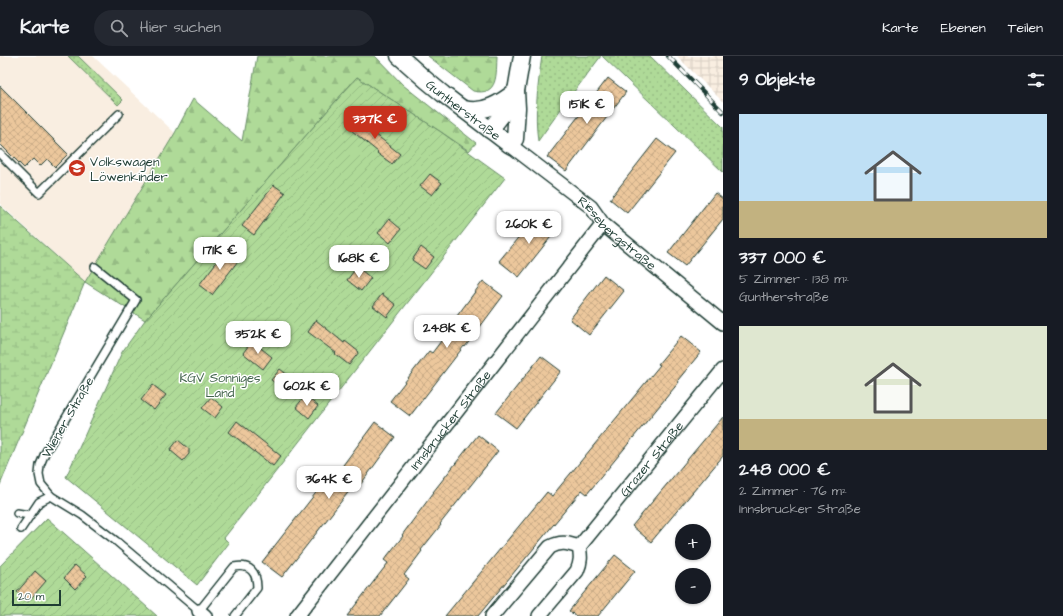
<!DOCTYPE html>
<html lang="de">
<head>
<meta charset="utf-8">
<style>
	body { margin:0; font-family:"Architects Daughter",sans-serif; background:#242831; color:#f1f3f6; height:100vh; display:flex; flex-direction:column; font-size:15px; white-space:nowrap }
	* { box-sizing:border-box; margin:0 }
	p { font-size:13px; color:#9ea1a6 }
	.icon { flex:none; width:22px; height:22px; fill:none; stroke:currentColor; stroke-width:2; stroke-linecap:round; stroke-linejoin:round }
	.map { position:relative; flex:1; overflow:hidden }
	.drawer { display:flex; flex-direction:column; background:#171b24; width:340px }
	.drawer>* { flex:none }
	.tools { position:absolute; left:675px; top:468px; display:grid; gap:8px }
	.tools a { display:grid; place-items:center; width:36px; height:36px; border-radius:50%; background:#171b24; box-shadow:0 1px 3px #0004; font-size:20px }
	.scale { position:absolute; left:12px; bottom:10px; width:49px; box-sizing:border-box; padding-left:4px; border:2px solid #1f3d34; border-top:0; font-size:11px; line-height:14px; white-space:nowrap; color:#1f3d34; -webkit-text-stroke:3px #fff; paint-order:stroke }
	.price { position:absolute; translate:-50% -34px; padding:0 9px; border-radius:8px; background:#fff; color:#222; font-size:13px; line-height:26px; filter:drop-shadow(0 1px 2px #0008) }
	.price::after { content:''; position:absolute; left:50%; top:24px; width:12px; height:9px; margin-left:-6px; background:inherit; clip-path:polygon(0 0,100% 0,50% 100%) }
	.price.active { background:#c8321e; color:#fff }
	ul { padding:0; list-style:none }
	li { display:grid; align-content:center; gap:8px; height:212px; padding:0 16px }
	li span { display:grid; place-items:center; height:124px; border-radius:0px; color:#555 }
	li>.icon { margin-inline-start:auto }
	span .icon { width:72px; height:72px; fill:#fffc; stroke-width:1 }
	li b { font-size:17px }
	h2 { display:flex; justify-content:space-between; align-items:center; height:48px; padding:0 16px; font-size:17px }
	header { display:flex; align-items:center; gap:24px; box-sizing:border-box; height:56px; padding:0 20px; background:#171b24; border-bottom:1px solid #363941 }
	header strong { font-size:19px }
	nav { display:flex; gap:22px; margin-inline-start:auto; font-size:14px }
	.search { width:280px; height:36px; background:#242831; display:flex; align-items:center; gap:10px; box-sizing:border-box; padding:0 14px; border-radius:22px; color:#9ea1a6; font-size:15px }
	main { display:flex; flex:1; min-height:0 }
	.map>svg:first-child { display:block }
	.built { fill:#f9eee1 }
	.industrial { fill:url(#industrial-grid) }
	.grass { fill:url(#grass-dots); stroke:#678c66 }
	.forest { fill:url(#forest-firs); stroke:#678c66 }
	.wetland { fill:url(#wetland-marsh); stroke:#678c66 }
	.garden { fill:url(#garden-furrows); stroke:#678c66 }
	.building { fill:url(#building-cross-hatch); stroke:#1f3d34 }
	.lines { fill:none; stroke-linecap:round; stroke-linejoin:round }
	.service-casing { stroke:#1f3d34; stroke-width:10 }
	.minor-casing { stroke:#1f3d34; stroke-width:16 }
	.tertiary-casing { stroke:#1f3d34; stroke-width:19 }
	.service { stroke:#fff; stroke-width:7 }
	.minor { stroke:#fff; stroke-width:13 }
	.tertiary { stroke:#fff; stroke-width:16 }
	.rail-casing { stroke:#1f3d34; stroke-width:4.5 }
	.rail { stroke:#fff; stroke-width:3; stroke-dasharray:9; stroke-linecap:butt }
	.labels { text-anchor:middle; stroke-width:3; stroke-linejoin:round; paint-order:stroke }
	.street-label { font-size:13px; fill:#1f3d34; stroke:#fff }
	.poi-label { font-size:13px; fill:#1f3d34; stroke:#fff; text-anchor:start }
	.park-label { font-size:13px; fill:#43644d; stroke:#fff }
</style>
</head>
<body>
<header>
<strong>Karte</strong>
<div class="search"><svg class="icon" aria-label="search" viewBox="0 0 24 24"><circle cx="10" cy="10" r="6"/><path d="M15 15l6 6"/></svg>Hier suchen</div>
<nav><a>Karte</a><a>Ebenen</a><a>Teilen</a></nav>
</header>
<main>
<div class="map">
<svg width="723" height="560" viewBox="0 0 723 560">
	<defs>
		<pattern id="industrial-grid" width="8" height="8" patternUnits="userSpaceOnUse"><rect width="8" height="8" fill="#f9eee1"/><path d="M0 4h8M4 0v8" fill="none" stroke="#d5cdc2"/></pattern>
		<pattern id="grass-dots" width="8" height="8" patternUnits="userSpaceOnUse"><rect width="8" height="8" fill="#afda98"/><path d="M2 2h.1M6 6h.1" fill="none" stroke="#96bc84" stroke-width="1.8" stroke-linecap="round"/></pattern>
		<pattern id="forest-firs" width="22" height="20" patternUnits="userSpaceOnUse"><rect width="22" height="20" fill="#afda98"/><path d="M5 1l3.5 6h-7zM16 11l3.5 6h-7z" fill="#96bc84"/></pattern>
		<pattern id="wetland-marsh" width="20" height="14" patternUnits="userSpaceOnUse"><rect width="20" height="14" fill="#afda98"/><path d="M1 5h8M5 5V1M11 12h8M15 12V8" fill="none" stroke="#96bc84"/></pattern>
		<pattern id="garden-furrows" width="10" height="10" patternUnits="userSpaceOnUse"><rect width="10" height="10" fill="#afda98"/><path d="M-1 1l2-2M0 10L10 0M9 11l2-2" fill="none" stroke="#96bc84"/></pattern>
		<pattern id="building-cross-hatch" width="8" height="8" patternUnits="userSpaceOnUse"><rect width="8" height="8" fill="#ecc79c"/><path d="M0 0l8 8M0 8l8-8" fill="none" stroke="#caac87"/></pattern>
	</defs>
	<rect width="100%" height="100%" fill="#fff"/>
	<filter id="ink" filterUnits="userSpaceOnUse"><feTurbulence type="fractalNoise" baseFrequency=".025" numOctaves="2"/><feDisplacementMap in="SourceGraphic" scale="8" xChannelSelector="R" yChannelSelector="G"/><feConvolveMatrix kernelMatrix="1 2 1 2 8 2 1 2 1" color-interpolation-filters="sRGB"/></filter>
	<g filter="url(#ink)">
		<path class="built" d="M0,0H93L175,77L85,226L0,148Z"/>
		<path class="industrial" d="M677,0H723V46Z"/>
		<g class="grass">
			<path d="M68,0H78L123,44L118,49Z"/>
			<path d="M542,0H601L561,53L538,85C534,57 538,28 542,0Z"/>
			<path d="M602,0H650L723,71V116Z"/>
		</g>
		<g class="forest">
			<path d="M257,0H375L403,29L476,87L469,95L441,76L357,21L145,264L85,226L175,77L193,43L242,85Z"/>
			<path d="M428,0H497C496,17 499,41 473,35Z"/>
		</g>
		<path class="wetland" d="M0,150L85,226L0,429Z"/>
		<g class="garden">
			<path d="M357,21L441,76L505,122L224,482L229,487L197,529L66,421L122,296L145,264Z"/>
			<path d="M47,462L157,560H0V510Z"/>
		</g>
		<g class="building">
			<path d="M608,22L626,36L566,115L547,101Z"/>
			<path d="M0,30L68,98L55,111L47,103L40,110L33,103L24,112L0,88Z"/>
			<path d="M362,60L374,70L370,74L400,98L392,108L377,97L378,96L351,74Z"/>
			<path d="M657,83L675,97L627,157L610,143Z"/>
			<path d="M430,118L442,127L432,139L420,130Z"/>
			<path d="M274,129L285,137L254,179L242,170Z"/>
			<path d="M715,137L723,143V163L685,210L668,197Z"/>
			<path d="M539,156L558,172L519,221L499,205Z"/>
			<path d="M389,163L401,173L390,187L378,177Z"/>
			<path d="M228,191L241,201L212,239L199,229Z"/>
			<path d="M421,191L434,201L425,213L412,204Z"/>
			<path d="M357,211L371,222L361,235L347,224Z"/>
			<path d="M604,219L624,235L589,279L570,263Z"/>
			<path d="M483,225L503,240L465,291L464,290L410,360L390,345L429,295L432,297L447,277L445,276Z"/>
			<path d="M382,238L396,249L387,261L373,250Z"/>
			<path d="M316,264L344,287L345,285L359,296L349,309L335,298L336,297L308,276Z"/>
			<path d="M681,280L701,296L678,324L679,326L587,438L582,434L478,560H445L547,436L552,440L660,309L658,308Z"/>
			<path d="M252,285L272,301L263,313L243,297Z"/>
			<path d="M541,300L561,315L516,372L496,357Z"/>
			<path d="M280,313L293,323L285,334L271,324Z"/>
			<path d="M153,329L166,339L154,354L141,344Z"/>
			<path d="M305,340L318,350L309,362L296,351Z"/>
			<path d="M211,341L223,351L215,362L202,352Z"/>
			<path d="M723,361V400L651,486L632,470Z"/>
			<path d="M237,365L281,400L273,410L229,376Z"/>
			<path d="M375,366L395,381L358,432L354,429L282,521L262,506L322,429L326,432Z"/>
			<path d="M478,379L498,395L440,468L441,469L421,494L422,495L404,519L409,523L380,560H347L388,507L384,504L403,480L402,479L434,436H433Z"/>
			<path d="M178,384L189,393V398L183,405L170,394Z"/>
			<path d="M615,499L635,515L598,560H576L569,555Z"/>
			<path d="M75,509L87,520L75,533L64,522Z"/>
			<path d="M35,515L46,525L28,546L17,536Z"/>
		</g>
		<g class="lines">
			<g class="service-casing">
				<g id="service">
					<path d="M0,98L39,137L119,58"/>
					<path d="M95,211L136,244L45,397L40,409L39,418L41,428L51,440L82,459L116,485L199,555L234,511C250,508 257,516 257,532L235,560"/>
					<path d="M17,457L29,459"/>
					<path d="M21,473L39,446L51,440"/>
				</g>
			</g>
			<g class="minor-casing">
				<g id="minor">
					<path id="s1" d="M510,89L591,151L603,168L723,267"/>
					<path id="s2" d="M579,491L723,314"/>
					<path d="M199,555L205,560"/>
					<path id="s3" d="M297,560L603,168"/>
					<path d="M492,560L550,491C561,485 567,487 579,491"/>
					<path d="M539,560L577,515C581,506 581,500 579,491"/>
				</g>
			</g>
			<g class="tertiary-casing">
				<g id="tertiary">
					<path id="s4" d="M399,0L426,24L443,38L510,89L515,83L517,52L516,35L522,0"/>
					<path d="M464,53C484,58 501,47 516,35"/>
					<path d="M490,74L508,51L513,40"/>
				</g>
			</g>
			<use href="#service" class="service"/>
			<use href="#minor" class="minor"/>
			<use href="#tertiary" class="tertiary"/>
			<g class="rail-casing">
				<path id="rail" d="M668,0L723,56"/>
			</g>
			<use href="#rail" class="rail"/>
		</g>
	</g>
	<defs>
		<g id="school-disc" transform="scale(0.9)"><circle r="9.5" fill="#c8321e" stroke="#fff"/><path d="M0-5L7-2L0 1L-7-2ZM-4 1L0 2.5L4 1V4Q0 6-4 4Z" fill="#fff"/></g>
	</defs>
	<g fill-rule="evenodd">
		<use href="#school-disc" x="77" y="112"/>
	</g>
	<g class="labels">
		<g class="street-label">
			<text dy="5" stroke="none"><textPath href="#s4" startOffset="84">Guntherstraße</textPath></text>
			<text dy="5" stroke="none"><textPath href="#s1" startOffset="139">Riesebergstraße</textPath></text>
			<text transform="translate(67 361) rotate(-60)" y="5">Wiener Straße</text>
			<text dy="5" stroke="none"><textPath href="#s3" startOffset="249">Innsbrucker Straße</textPath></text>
			<text dy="5" stroke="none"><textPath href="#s2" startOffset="114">Grazer Straße</textPath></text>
		</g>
		<g class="poi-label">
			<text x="90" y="110">Volkswagen<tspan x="90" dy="15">Löwenkinder</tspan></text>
		</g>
		<g class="park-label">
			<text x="220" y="326">KGV Sonniges<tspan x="220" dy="15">Land</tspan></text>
		</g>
	</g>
</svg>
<div class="tools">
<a>+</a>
<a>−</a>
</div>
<div class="scale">20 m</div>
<b class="price" style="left:587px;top:69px">151K €</b>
<b class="price active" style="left:375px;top:84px">337K €</b>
<b class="price" style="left:529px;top:189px">260K €</b>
<b class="price" style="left:220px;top:215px">171K €</b>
<b class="price" style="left:359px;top:223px">168K €</b>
<b class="price" style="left:447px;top:293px">248K €</b>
<b class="price" style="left:258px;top:299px">352K €</b>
<b class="price" style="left:307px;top:351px">602K €</b>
<b class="price" style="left:329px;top:444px">364K €</b>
</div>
<section class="drawer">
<h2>9 Objekte<svg class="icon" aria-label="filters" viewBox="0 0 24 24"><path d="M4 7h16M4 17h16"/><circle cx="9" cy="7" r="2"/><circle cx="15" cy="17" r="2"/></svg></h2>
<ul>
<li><span style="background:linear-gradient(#bfe0f5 70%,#c2b280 0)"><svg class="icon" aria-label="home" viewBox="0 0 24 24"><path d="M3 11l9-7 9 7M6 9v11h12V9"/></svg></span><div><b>337 000 €</b><p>5 Zimmer · 138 m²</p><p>Guntherstraße</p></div></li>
<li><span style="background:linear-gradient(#dfe7d0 75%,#c2b280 0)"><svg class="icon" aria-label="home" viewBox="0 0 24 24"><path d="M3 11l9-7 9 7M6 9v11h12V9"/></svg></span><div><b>248 000 €</b><p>2 Zimmer · 76 m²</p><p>Innsbrucker Straße</p></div></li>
</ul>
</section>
</main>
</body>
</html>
